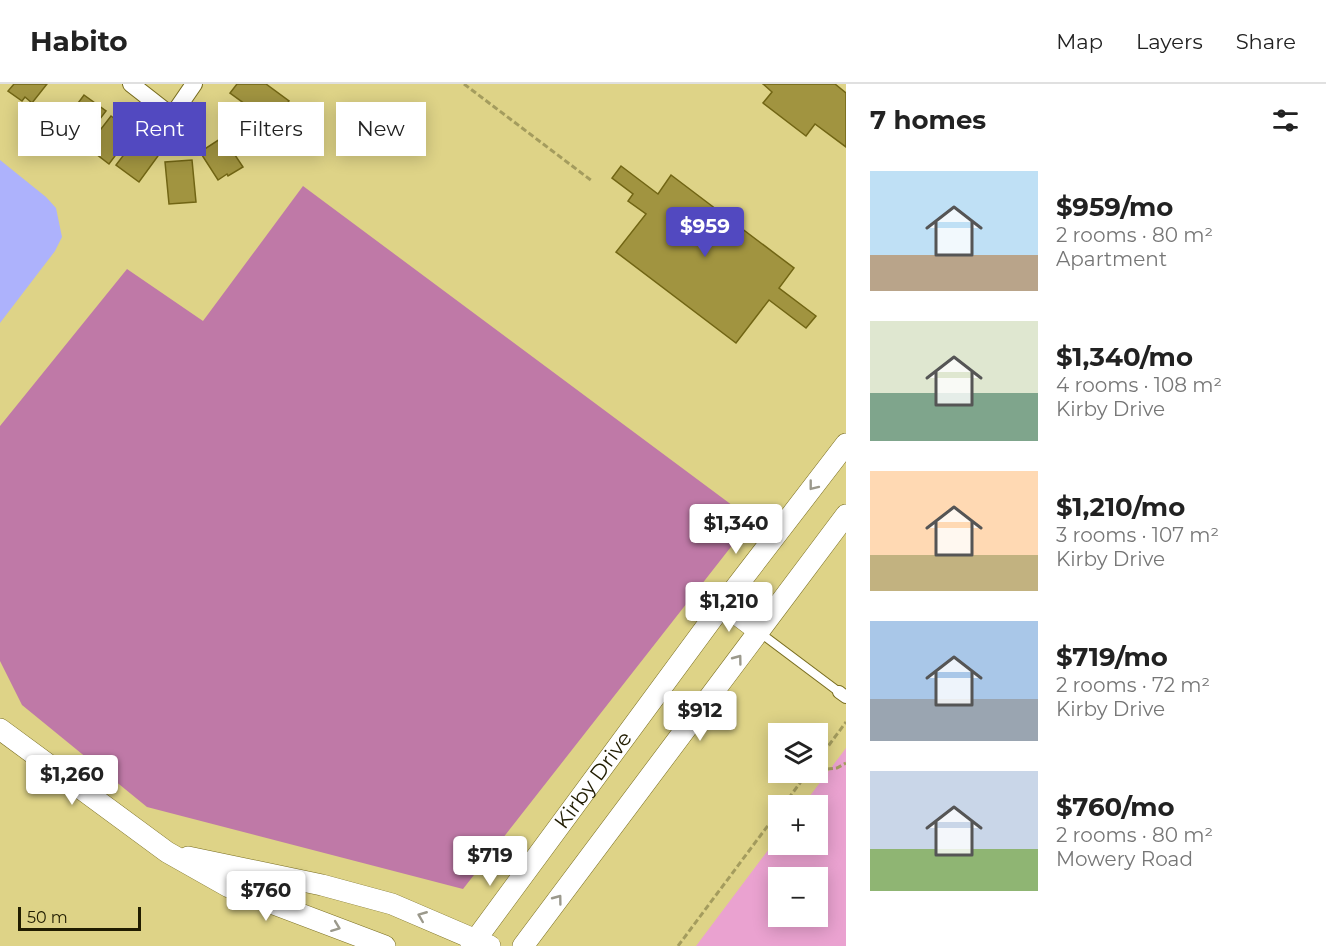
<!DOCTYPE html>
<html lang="en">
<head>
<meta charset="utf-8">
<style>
	body { margin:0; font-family:Montserrat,sans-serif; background:#f6f6f6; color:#222; height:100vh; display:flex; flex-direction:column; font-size:22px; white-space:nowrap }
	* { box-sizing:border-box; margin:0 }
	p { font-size:20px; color:#767676 }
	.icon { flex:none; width:33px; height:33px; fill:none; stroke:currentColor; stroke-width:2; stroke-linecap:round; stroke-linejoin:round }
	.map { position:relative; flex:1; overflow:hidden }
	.details { display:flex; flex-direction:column; background:#fff; width:480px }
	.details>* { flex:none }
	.top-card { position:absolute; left:18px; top:18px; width:570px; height:54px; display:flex; gap:12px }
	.controls { position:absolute; left:768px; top:639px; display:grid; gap:12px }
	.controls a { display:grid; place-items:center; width:60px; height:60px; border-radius:0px; background:#fff; box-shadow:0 3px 15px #0003; font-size:30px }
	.scale { position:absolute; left:18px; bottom:15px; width:123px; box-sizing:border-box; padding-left:6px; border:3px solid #201c00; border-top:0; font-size:16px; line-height:21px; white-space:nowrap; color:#201c00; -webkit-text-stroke:4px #ded387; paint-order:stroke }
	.price { position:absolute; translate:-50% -51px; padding:0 14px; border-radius:6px; background:#fff; color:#222; font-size:20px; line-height:39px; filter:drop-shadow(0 2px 3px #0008) }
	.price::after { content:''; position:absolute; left:50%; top:36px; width:18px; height:14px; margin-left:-9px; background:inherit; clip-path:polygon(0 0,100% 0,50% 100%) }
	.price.selected { background:#5249c0; color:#fff }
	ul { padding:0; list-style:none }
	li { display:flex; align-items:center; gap:18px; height:150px; padding:0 24px }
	li span { display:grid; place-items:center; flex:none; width:168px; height:120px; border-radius:0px; color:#555 }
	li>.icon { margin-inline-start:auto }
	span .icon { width:72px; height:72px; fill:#fffc; stroke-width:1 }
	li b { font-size:26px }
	h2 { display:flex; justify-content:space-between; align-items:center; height:72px; padding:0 24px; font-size:26px }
	.tag { padding:0 21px; border-radius:0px; background:#fff; box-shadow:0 3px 15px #0003; font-size:21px; line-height:54px }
	.tag.selected { background:#5249c0; color:#fff }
	header { display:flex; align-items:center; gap:36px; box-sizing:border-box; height:84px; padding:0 30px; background:#fff; border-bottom:2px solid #e0e0e0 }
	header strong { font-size:28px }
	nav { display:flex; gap:33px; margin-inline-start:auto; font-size:21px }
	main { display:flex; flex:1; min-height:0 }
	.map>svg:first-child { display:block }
	.green { fill:#eaa2d0; fill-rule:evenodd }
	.forest { fill:#bf79a7 }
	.water { fill:#adb2fc }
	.building { fill:#a19440; stroke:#716514; stroke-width:1.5 }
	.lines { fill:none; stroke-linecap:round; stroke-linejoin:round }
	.service-casing { stroke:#786c1e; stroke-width:10 }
	.pedestrian-casing { stroke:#786c1e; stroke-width:14 }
	.minor-casing { stroke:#786c1e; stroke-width:18 }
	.tertiary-casing { stroke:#786c1e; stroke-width:22 }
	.path { stroke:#a49c5e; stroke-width:3; stroke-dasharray:6 3; stroke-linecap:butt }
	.service { stroke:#fff; stroke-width:8 }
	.pedestrian { stroke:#fff; stroke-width:12 }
	.minor { stroke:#fff; stroke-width:16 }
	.tertiary { stroke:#fff; stroke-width:21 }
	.oneway { stroke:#9b998c }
	.labels { text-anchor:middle; stroke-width:6; stroke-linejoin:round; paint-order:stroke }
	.street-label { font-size:21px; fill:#201c00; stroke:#ded387 }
</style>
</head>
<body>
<header>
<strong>Habito</strong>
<nav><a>Map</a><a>Layers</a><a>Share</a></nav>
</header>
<main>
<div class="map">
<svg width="846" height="862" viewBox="0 0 846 862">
	<rect width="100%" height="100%" fill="#ded387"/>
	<path class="green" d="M846,664V862H696L778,753V760H818V722L803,721ZM778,794H818V832H778Z"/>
	<path class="forest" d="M303,102L752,436L463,805L147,723L22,621L0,577V342L127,185L203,237Z"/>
	<path class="water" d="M0,76L46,113L56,124L62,153L55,167L0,239Z"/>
	<g class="building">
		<path d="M14,0H47L32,19L25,13L22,17L8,7Z"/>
		<path d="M237,0H266L289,17L280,29L275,25L267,36L230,9Z"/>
		<path d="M763,0H835L846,9V63L815,40L806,52L763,19L772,8Z"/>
		<path d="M84,11L106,27L75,68L62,58L67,53L58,46Z"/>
		<path d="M238,23L275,51L265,63L260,59L252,69L221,45Z"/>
		<path d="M111,32L133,48L109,80L87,63Z"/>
		<path d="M223,53L243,83L228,92L227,90L218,96L200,68Z"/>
		<path d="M135,56L158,72L139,98L116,81Z"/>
		<path d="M192,76L196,118L169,120L165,78Z"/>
		<path d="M621,82L658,110L671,91L794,184L779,204L816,232L806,244L769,216L736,259L616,168L646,130L628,117L633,110L612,94Z"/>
	</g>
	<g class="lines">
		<g class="service-casing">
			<path id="service" d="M759,548L839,608"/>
		</g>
		<g class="pedestrian-casing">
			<path id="pedestrian" d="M839,608L846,613"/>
		</g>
		<g class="minor-casing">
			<path id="minor" d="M131,0L172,32L194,0"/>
		</g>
		<g class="tertiary-casing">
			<g id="tertiary">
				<path d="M723,520L759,547"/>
				<path d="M0,645L167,768L229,803L385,862"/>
				<path d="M188,773L322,801L392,820L490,862"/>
				<path id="s1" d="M471,862L723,520L846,360"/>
				<path d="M523,862L846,431"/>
			</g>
		</g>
		<g class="path">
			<path d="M464,0L592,97"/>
			<path d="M818,676L846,638"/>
			<path d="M818,686L837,684L846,679"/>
			<path d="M783,722L808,688"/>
			<path d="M678,862L778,728"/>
		</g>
		<use href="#service" class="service"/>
		<use href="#pedestrian" class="pedestrian"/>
		<use href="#minor" class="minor"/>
		<use href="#tertiary" class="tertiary"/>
	</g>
	<defs><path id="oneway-chevron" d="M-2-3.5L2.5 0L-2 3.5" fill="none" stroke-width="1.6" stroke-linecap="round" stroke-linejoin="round" transform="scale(1.5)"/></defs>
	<g class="oneway">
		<use href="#oneway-chevron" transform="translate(813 402) rotate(128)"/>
		<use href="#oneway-chevron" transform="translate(738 575) rotate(-53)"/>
		<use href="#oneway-chevron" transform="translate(558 815) rotate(-53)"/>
		<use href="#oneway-chevron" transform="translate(422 832) rotate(-158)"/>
		<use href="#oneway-chevron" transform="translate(336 843) rotate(21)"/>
	</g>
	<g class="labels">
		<g class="street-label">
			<text dy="7" stroke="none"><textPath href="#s1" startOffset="206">Kirby Drive</textPath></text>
		</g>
	</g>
</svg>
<div class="controls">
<a><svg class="icon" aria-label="layers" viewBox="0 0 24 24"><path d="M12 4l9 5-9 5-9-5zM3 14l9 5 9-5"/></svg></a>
<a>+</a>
<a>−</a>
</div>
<div class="scale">50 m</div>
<b class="price selected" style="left:705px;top:174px">$959</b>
<b class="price" style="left:736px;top:471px">$1,340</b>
<b class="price" style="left:729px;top:549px">$1,210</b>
<b class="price" style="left:700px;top:658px">$912</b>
<b class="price" style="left:72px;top:722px">$1,260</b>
<b class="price" style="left:490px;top:803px">$719</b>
<b class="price" style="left:266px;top:838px">$760</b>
<div class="top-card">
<a class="tag">Buy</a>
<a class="tag selected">Rent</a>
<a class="tag">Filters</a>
<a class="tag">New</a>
</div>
</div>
<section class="details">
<h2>7 homes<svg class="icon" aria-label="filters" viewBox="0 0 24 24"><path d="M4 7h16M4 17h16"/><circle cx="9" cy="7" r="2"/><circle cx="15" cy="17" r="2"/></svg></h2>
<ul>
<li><span style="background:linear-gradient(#bfe0f5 70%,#b9a48a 0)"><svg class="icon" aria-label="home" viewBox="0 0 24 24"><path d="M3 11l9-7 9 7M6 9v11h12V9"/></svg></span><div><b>$959/mo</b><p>2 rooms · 80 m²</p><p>Apartment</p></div></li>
<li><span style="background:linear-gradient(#dfe7d0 60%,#7fa58c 0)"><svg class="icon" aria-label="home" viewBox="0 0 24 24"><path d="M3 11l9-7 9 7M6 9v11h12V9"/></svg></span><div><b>$1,340/mo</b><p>4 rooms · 108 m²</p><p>Kirby Drive</p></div></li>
<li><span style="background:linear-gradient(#ffd9b3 70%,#c2b280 0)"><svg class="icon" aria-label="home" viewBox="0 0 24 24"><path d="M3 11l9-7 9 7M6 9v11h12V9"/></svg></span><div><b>$1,210/mo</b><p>3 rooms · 107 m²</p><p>Kirby Drive</p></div></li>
<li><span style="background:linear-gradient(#a9c7e8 65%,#9aa5b1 0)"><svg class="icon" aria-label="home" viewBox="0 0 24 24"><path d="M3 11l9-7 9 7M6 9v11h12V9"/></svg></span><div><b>$719/mo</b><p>2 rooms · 72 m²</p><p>Kirby Drive</p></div></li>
<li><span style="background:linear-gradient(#c9d6e8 65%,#8fb573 0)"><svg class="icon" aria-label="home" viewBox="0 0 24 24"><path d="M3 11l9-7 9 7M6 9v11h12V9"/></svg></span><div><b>$760/mo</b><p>2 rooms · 80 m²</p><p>Mowery Road</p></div></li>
</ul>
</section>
</main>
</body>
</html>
